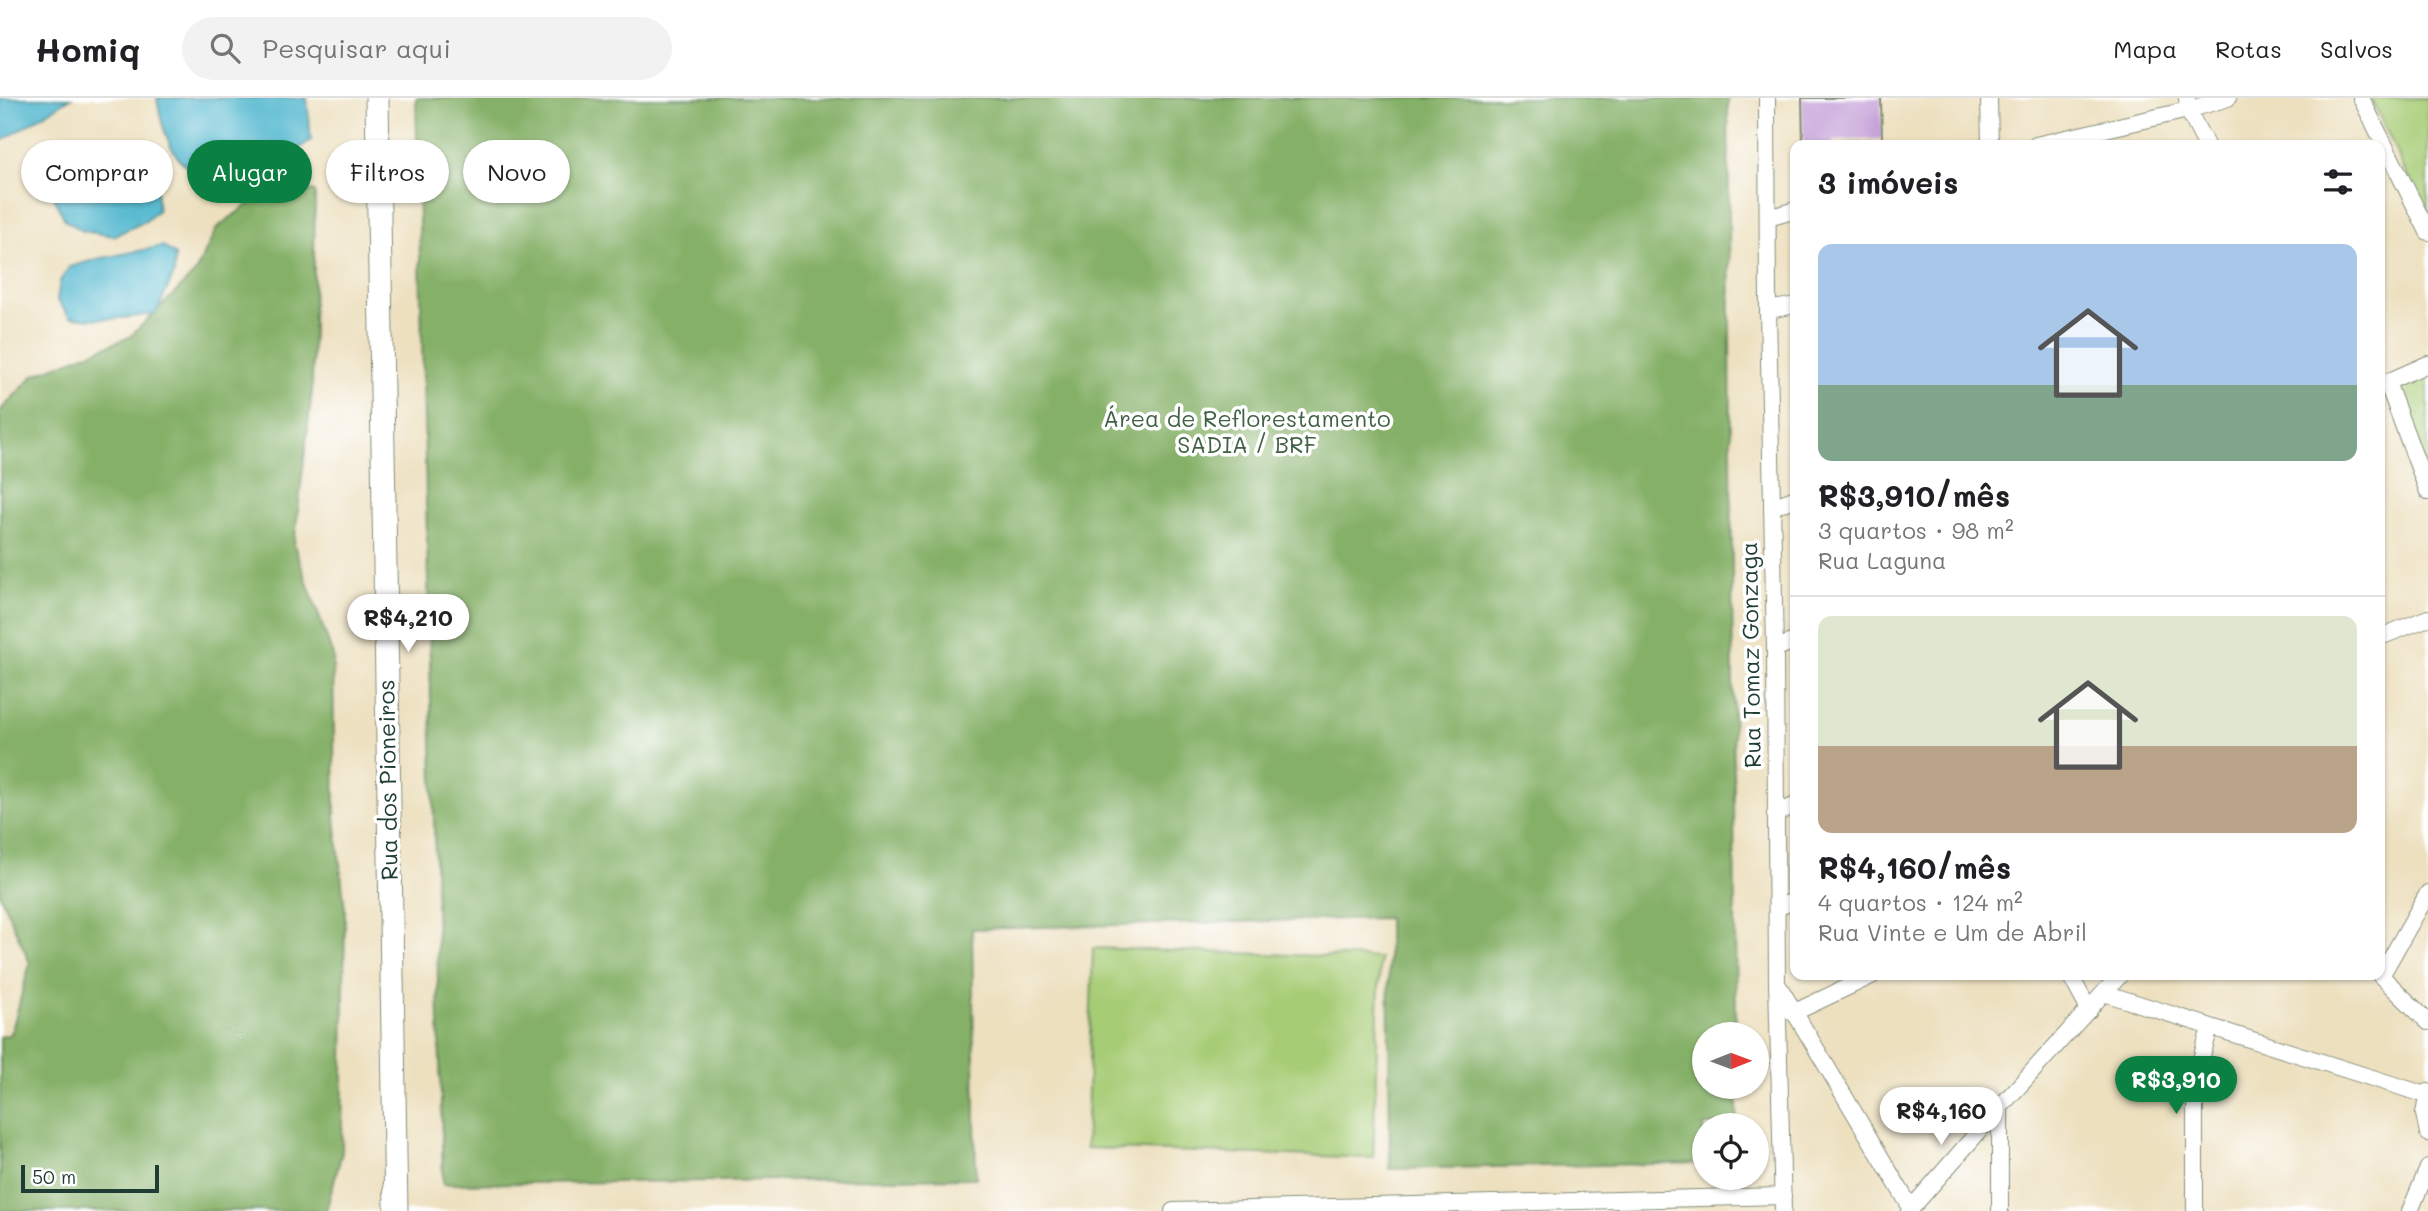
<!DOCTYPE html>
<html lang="pt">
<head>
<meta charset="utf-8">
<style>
	body { margin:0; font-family:Mali,sans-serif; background:#f2f2f2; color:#202124; height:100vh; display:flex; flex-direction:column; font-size:26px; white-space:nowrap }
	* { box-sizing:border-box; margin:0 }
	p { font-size:23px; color:#757577 }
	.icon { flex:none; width:38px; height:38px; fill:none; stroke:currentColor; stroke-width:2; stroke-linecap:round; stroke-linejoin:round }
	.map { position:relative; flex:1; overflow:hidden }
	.sheet { position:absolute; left:1790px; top:42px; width:595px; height:840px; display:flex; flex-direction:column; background:#fff; border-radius:14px; box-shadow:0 2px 5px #0004 }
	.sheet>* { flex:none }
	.guide { position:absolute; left:21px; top:42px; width:665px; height:63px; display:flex; gap:14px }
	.needle { width:46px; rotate:89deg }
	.controls { position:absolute; left:1692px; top:924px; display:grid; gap:14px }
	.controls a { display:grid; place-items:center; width:77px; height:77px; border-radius:50%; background:#fff; box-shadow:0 2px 5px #0004; font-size:35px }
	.scale { position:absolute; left:21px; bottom:18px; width:138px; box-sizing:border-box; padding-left:7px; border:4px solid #1f3d34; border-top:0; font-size:19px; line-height:24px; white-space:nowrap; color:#1f3d34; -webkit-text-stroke:5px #fff; paint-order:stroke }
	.price { position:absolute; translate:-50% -60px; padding:0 16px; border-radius:24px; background:#fff; color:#222; font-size:23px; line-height:46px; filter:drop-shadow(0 2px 4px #0008) }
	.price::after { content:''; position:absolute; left:50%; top:42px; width:21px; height:16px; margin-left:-10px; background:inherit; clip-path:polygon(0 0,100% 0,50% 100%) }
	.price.on { background:#0b8043; color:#fff }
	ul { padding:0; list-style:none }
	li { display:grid; align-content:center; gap:14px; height:371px; padding:0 28px }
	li+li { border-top:2px solid #e0e0e0 }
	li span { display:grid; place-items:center; height:217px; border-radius:14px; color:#555 }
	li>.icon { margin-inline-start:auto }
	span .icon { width:126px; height:126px; fill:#fffc; stroke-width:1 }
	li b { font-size:30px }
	h2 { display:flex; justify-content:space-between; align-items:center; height:84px; padding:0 28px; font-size:30px }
	.tag { padding:0 24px; border-radius:32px; background:#fff; box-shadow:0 2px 5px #0004; font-size:24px; line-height:63px }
	.tag.on { background:#0b8043; color:#fff }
	header { display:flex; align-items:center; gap:42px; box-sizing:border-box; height:98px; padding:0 35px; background:#fff; border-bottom:2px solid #e0e0e0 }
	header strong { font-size:33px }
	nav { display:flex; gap:38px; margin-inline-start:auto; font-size:24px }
	.search { width:490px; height:63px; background:#f2f2f2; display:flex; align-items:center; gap:18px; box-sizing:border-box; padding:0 24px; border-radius:38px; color:#757577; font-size:26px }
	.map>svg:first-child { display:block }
	.green { fill:#a7cc76; stroke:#638455; stroke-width:2 }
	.forest { fill:#85b067; stroke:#52764e; stroke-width:2 }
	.water { fill:#4fb6cd; stroke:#377a80; stroke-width:2 }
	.building { fill:#c19bd5 }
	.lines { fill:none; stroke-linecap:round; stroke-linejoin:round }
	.street-casing { stroke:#868e7a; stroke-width:18 }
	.secondary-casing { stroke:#868e7a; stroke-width:25 }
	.street { stroke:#fff; stroke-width:16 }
	.secondary { stroke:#fff; stroke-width:23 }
	.labels { text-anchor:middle; stroke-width:7; stroke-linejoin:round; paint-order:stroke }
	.park-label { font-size:23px; fill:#416144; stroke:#fff }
	.street-label { font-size:23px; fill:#1f3d34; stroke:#fff }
</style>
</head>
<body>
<header>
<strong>Homiq</strong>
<div class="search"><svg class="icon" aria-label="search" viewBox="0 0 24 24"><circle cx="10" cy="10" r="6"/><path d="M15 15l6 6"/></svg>Pesquisar aqui</div>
<nav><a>Mapa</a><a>Rotas</a><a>Salvos</a></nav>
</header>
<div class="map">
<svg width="2428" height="1113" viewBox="0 0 2428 1113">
	<rect width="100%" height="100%" fill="#fff"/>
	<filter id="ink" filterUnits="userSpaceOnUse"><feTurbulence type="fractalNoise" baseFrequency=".0143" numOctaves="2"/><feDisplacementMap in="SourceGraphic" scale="14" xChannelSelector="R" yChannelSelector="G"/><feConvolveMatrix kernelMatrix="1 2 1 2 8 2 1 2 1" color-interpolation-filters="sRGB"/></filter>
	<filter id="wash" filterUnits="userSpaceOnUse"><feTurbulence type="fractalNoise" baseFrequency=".00686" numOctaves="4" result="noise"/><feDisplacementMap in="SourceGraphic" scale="28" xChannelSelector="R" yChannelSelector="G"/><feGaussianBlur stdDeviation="1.57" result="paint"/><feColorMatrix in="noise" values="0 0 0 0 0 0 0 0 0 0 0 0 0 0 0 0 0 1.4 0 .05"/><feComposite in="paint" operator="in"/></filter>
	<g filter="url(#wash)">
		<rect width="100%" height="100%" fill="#ede0bf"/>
		<g class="green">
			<path d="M2371,0H2428V122Z"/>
			<path d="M2428,272V382L2392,289Z"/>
			<path d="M1093,850L1380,860L1373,1060L1086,1050Z"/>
		</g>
		<g class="forest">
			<path d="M416,0H1728L1736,936H1704V989H1737V1027H1704V1065L1390,1071L1388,820L972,831L976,1080L443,1086Z"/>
			<path d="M288,86L315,94L312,293L294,447L333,558L335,719L345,812L342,1054L326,1113H0V939L11,936L30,865L0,797V313L34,277L130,239L195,175L217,130L247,107Z"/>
		</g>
		<g class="water">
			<path d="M0,0H71L0,44Z"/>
			<path d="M157,0H307L311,42C293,57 270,64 246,68C234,70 220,75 208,75C173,76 161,27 157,0Z"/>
			<path d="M130,57L148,60L156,86L158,112L146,123L114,138L83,133L65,122L54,100L59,79L84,66Z"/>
			<path d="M163,148L175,157L174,176L156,215C127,221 100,223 70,219L57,202L60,183L69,169L97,161Z"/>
		</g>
		<g id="blocks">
			<path class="building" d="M1802,0H1881L1882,41L1833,43V47H1803Z"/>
		</g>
	</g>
	<g filter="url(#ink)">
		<use href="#blocks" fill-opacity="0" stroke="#868e7a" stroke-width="2"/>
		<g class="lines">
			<g class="street-casing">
				<g id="street">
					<path d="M1767,0L1768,212L1775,551L1777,885L1783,1113"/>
					<path d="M1989,0L1990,47"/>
					<path d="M2187,0L2188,12L2206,47"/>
					<path d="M2361,0L2428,134"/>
					<path d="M2036,47L2188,12L2228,0"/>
					<path d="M1768,120L1796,112"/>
					<path d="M1768,212L1796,207"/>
					<path d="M2387,284L2428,394"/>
					<path d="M2380,287L2428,266"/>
					<path d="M1772,409L1796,400"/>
					<path d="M2380,539L2428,520"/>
					<path d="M1775,551L1796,542"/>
					<path d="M1775,716L1796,707"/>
					<path d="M1777,810L1796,802"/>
					<path d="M2070,877L2089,912"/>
					<path d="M2380,877L2428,924"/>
					<path d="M2381,878L2428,795"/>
					<path d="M1780,890L1911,1110"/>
					<path d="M2104,895L2426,997"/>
					<path d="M1793,915L1873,877"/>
					<path d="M2428,994L2424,1016L2428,1035"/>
					<path d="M2000,1009V1113"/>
					<path d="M1173,1113L1783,1098"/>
					<path d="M1909,1113L2000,1009L2120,877"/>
					<path d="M2195,1113V982L2210,930"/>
					<path d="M2410,1113L2428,1070"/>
				</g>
			</g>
			<g class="secondary-casing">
				<path id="secondary" d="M377,0L396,1113"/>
			</g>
			<use href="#street" class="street"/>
			<use href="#secondary" class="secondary"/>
		</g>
	</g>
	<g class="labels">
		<g class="park-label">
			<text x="1247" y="329">Área de Reflorestamento<tspan x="1247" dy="26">SADIA / BRF</tspan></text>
		</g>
		<g class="street-label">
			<text transform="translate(1751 557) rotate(-91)" y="8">Rua Tomaz Gonzaga</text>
			<text transform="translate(388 682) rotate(-91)" y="8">Rua dos Pioneiros</text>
		</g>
	</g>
</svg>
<div class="controls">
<a><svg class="needle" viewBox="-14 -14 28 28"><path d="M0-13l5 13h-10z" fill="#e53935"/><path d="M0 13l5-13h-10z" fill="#757577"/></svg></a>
<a><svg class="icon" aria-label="locate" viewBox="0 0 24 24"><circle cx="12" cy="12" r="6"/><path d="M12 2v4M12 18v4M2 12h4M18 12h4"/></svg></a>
</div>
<div class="scale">50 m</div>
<b class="price" style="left:408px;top:556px">R$4,210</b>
<b class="price on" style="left:2176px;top:1018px">R$3,910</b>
<b class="price" style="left:1941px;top:1049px">R$4,160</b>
<div class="guide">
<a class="tag">Comprar</a>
<a class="tag on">Alugar</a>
<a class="tag">Filtros</a>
<a class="tag">Novo</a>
</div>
<section class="sheet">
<h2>3 imóveis<svg class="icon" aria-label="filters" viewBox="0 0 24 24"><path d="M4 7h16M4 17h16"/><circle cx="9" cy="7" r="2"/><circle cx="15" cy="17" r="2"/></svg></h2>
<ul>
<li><span style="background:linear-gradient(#a9c7e8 65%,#7fa58c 0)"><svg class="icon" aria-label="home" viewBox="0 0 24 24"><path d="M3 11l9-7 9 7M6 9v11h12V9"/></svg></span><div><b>R$3,910/mês</b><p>3 quartos · 98 m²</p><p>Rua Laguna</p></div></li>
<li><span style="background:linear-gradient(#dfe7d0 60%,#b9a48a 0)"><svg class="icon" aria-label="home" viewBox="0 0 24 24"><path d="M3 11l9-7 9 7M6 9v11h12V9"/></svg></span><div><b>R$4,160/mês</b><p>4 quartos · 124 m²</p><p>Rua Vinte e Um de Abril</p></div></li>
</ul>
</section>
</div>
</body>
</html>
